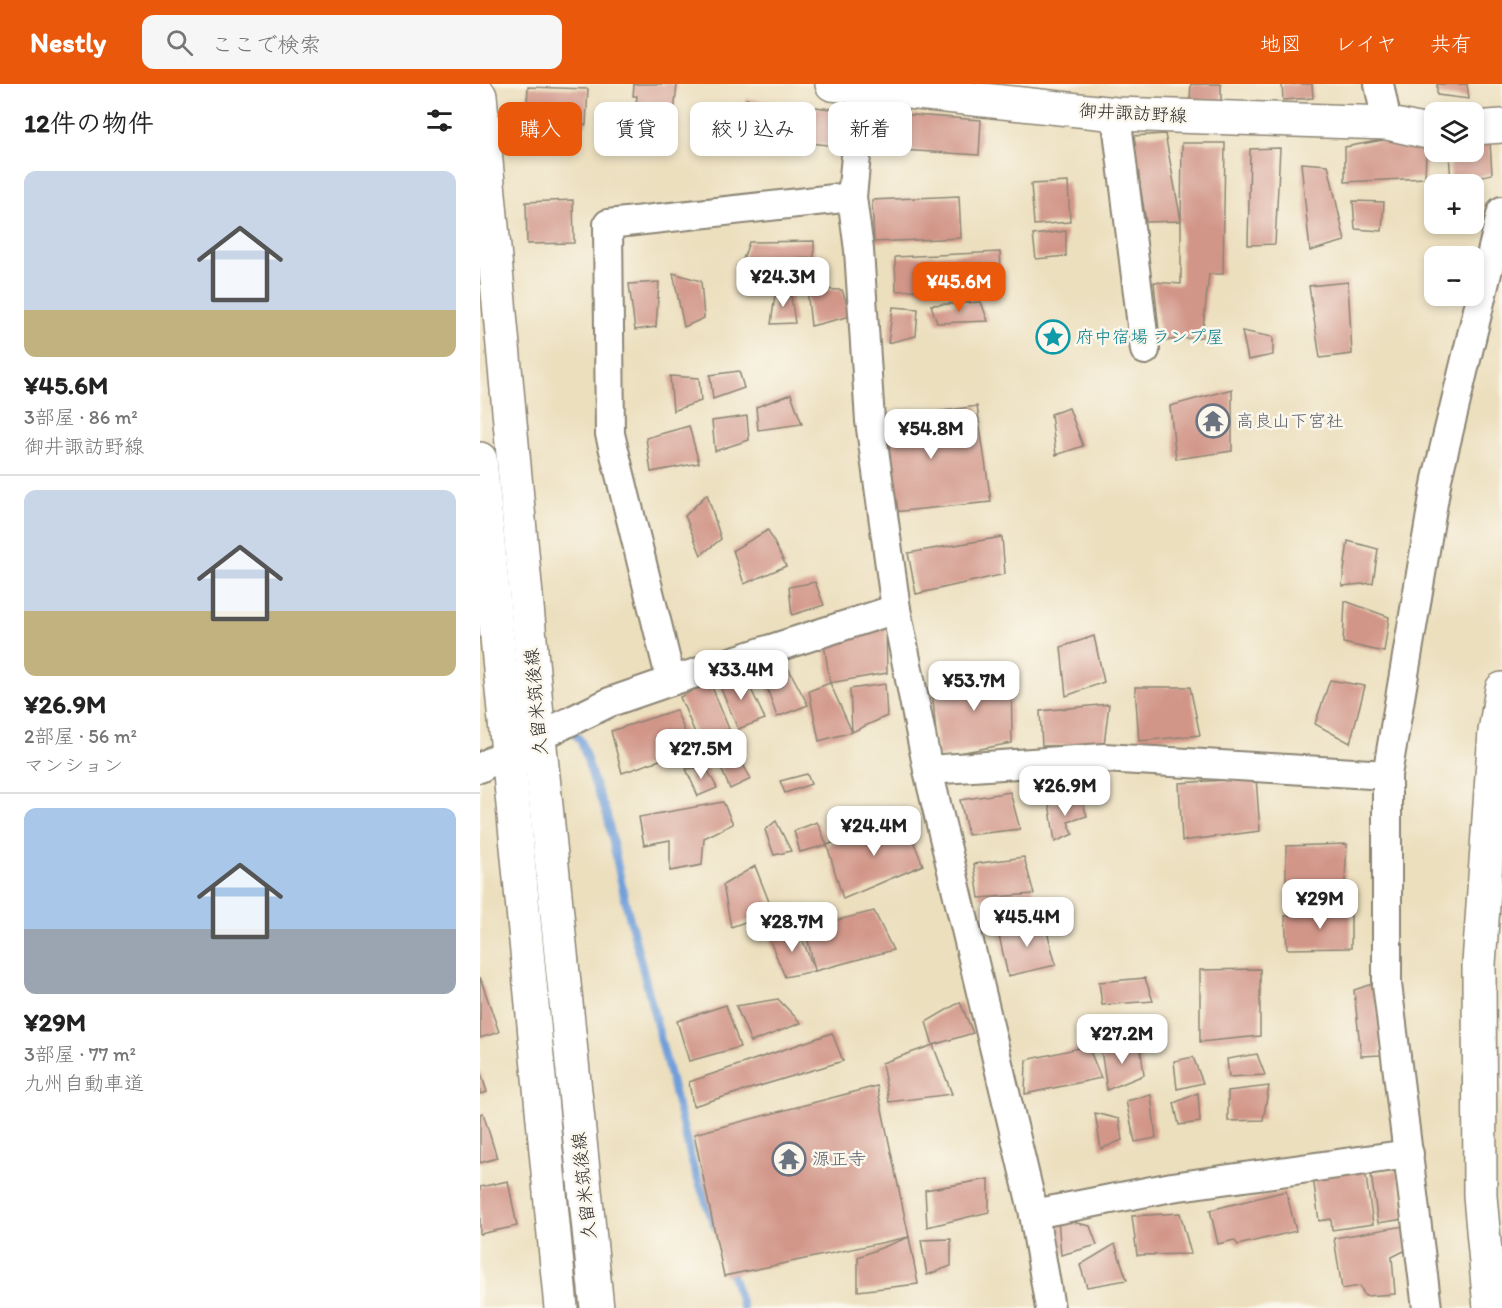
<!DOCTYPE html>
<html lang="ja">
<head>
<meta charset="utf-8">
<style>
	body { margin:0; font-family:Itim,"Klee One",sans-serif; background:#f6f6f6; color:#222; height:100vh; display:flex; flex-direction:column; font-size:22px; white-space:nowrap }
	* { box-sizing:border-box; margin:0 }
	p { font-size:20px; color:#767676 }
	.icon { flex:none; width:33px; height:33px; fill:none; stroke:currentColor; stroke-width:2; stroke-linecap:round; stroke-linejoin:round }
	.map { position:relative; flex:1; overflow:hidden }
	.side { display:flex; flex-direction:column; background:#fff; width:480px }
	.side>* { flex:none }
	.guide { position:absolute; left:18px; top:18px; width:570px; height:54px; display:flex; gap:12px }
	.tools { position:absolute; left:944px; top:18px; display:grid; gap:12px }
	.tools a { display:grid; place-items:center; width:60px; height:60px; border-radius:12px; background:#fff; box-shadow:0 3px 9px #0003; font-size:30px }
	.price { position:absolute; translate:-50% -51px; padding:0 14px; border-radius:12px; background:#fff; color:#222; font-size:20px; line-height:39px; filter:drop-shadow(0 2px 3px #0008) }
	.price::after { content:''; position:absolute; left:50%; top:36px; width:18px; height:14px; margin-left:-9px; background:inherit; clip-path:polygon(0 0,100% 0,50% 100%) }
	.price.active { background:#ea580c; color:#fff }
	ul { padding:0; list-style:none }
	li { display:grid; align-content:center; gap:12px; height:318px; padding:0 24px }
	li+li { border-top:2px solid #e0e0e0 }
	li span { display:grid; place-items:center; height:186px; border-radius:12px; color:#555 }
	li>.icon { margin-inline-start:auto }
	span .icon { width:108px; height:108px; fill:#fffc; stroke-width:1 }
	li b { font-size:26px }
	h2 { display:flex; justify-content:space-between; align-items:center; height:72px; padding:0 24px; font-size:26px }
	.pill { padding:0 21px; border-radius:12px; background:#fff; box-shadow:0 3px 9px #0003; font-size:21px; line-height:54px }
	.pill.active { background:#ea580c; color:#fff }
	header { display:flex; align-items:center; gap:36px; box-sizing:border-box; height:84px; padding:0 30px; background:#ea580c; color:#fff }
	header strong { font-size:28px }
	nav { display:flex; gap:33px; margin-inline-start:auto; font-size:21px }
	.search { width:420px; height:54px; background:#f6f6f6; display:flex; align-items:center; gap:15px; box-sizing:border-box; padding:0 21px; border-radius:12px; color:#767676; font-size:22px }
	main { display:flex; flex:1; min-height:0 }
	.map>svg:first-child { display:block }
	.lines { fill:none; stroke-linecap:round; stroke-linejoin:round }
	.stream { stroke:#6f9fd9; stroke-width:8 }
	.building { fill:#d29689 }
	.minor-casing { stroke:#8c8574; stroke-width:32 }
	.secondary-casing { stroke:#8c8574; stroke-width:36 }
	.primary-casing { stroke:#8c8574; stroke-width:36 }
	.motorway-casing { stroke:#8c8574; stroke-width:36 }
	.minor { stroke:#fff; stroke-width:28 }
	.secondary { stroke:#fff; stroke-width:33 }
	.primary { stroke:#fff; stroke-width:33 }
	.motorway { stroke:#fff; stroke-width:33 }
	.labels { text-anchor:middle; stroke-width:5; stroke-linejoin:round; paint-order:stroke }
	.street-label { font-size:18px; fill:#2b2b2b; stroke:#fbf7ec }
	.culture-label { font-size:18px; fill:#0d838f; stroke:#fbf7ec; text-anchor:start }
	.worship-label { font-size:18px; fill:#5b616d; stroke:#fbf7ec; text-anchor:start }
</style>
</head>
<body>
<header>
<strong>Nestly</strong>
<div class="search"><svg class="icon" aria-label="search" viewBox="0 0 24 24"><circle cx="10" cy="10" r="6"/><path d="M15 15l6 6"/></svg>ここで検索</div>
<nav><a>地図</a><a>レイヤ</a><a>共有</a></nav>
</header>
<main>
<section class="side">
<h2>12件の物件<svg class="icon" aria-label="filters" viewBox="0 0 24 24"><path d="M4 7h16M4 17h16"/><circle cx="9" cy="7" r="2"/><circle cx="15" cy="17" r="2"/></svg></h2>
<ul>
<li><span style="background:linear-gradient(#c9d6e8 75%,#c2b280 0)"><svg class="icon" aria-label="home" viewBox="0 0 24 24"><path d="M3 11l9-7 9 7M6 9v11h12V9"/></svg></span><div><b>¥45.6M</b><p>3部屋 · 86 m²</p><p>御井諏訪野線</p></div></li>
<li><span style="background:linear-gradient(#c9d6e8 65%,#c2b280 0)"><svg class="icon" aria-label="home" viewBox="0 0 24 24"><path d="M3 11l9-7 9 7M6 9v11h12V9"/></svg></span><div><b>¥26.9M</b><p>2部屋 · 56 m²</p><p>マンション</p></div></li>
<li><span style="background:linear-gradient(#a9c7e8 65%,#9aa5b1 0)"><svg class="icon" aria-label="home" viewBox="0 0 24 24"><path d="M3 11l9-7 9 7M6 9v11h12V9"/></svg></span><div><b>¥29M</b><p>3部屋 · 77 m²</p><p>九州自動車道</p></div></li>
</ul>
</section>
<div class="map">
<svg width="1022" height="1224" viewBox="0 0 1022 1224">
	<rect width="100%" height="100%" fill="#fbf7ec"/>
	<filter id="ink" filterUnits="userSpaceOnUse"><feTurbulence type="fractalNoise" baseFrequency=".0167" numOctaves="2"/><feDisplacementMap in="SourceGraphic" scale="12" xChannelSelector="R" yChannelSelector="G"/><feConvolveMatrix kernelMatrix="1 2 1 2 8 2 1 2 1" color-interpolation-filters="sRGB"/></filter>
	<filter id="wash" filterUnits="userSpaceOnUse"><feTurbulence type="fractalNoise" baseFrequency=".008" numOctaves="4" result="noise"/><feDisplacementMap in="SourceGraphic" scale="24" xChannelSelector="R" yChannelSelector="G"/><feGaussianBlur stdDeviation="1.35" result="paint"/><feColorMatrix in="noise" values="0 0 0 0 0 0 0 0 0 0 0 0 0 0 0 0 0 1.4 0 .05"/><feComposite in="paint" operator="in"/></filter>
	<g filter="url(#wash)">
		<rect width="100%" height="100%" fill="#ecdfbe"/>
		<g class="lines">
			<g class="stream">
				<path d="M90,644L101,657L114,698L127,731L145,816L213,1082L235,1143"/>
				<path d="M249,1183L263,1224"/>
			</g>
		</g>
		<g id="blocks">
			<g class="building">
				<path d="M154,0H197L193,40L154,37L157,12H153Z"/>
				<path d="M711,0H741V17L710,16Z"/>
				<path d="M802,0H832L833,14L803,16Z"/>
				<path d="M957,0H987L989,15L957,11Z"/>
				<path d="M48,3L108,5L106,41L46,38Z"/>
				<path d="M266,15L360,26L356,62L313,57L309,49L284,45L282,58L261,55Z"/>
				<path d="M392,28L501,36L499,71L390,64Z"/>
				<path d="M947,48L945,94L865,98V63Z"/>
				<path d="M685,50L701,137L702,59H745L743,190H729L722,253L680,257L674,198L701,200V137L666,138L652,52Z"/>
				<path d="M1010,58L1012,90L971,99L969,68H993V62Z"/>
				<path d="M800,64L795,160L768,161L770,65Z"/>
				<path d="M821,79L848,81L865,157L830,167Z"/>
				<path d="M588,98L590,138L554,141L551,100Z"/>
				<path d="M479,112L481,154L394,158L392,116Z"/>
				<path d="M93,116L94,159L47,160L46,118Z"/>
				<path d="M873,117L904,118L902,147L875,145Z"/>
				<path d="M586,147V172L556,175L553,151Z"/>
				<path d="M334,157V174L262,178L269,158Z"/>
				<path d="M520,168L522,202L416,207L415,173Z"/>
				<path d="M193,189L221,197L224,234L204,243Z"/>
				<path d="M179,198L176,243L155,246L149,200Z"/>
				<path d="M868,198L872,270L840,274L829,202Z"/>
				<path d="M296,204L310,206L315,239L291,240Z"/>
				<path d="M327,205L362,206L371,232L331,242Z"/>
				<path d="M501,218L508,237L457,239L451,221Z"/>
				<path d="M413,223L438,225L436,252L408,259Z"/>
				<path d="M762,247L793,253V271L768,276Z"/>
				<path d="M259,287L264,304L233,315L230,291Z"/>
				<path d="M190,292L219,294L221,317L193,327Z"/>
				<path d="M752,305V367L696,375L690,322Z"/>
				<path d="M311,310L322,340L278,346L276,323Z"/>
				<path d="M497,322L511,418L403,429L390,337Z"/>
				<path d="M589,324L603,362L576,371L571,330Z"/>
				<path d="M267,332L269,356L235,367L232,337Z"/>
				<path d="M209,342L219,379L171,388L166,354Z"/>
				<path d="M227,410L241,455L221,471L205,432Z"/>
				<path d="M288,446L306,482L264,500L253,466Z"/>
				<path d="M522,453L525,490L436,510L428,469Z"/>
				<path d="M868,457L898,465L893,499L862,502Z"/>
				<path d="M335,498L344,521L312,531L309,503Z"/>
				<path d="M865,517L909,533L904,568L863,559Z"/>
				<path d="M406,537L407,589L350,599L344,560Z"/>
				<path d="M614,552L624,598L586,612L581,563Z"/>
				<path d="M531,578L532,659L458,673L452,605Z"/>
				<path d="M306,580L328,621L297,633L281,586Z"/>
				<path d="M263,588L285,635L258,645L239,600Z"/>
				<path d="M850,596L885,602L870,659L835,640Z"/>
				<path d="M230,598L249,645L218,656L200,613Z"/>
				<path d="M350,599L372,648L370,605L405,600L407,632L372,648L339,657L329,607Z"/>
				<path d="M655,603H710L720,651L659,657Z"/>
				<path d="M629,620L624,661L562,662L560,627Z"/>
				<path d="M196,626L212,665L142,689L131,647Z"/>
				<path d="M251,659L271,695L250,705L232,663Z"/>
				<path d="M226,683L237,704L218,712L206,685Z"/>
				<path d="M327,690L331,700L305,709L300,697Z"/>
				<path d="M776,694L780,747L702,757L699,699Z"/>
				<path d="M530,708L540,745L488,751L480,716Z"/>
				<path d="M602,716L607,732L588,738L593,750L575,758L569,719Z"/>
				<path d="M243,718L253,740L224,754L222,781L190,787V756L164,761L159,733Z"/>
				<path d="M423,732L443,781L363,815L347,761Z"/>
				<path d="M296,737L311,767L294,771L285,746Z"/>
				<path d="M337,738L347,761L320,768L314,747Z"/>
				<path d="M867,760L864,813L806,802V762Z"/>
				<path d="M544,773L554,810L499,814L494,780Z"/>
				<path d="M275,782L293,828L251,843L243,801Z"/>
				<path d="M871,822V864L807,865L805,832Z"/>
				<path d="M394,827L413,866L335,887L325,844Z"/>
				<path d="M564,836L576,881L528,892L518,847Z"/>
				<path d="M316,840L335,887L305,893L290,857Z"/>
				<path d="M780,885V952L720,958V886Z"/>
				<path d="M0,893L19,948L0,954Z"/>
				<path d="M665,894L673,917L622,921L619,898Z"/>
				<path d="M895,899L901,971L881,972L874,906Z"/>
				<path d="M298,915L321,939L271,958L256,922Z"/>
				<path d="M480,918L493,949L453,961L472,1010L409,1018L402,979L453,961L446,938Z"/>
				<path d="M246,921L260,963L209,977L197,937Z"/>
				<path d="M352,949L363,977L213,1022L209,998Z"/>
				<path d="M660,960L664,991L627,1006L621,966Z"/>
				<path d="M608,962L621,994L545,1010L546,976Z"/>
				<path d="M777,970L785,991L749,993L747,975Z"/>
				<path d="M713,973L723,999L697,1005L694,977Z"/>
				<path d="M0,986L7,1008L0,1010Z"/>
				<path d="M397,1002L429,1153L244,1192L214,1050Z"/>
				<path d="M789,1002L783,1036L748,1037V1007Z"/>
				<path d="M718,1009L720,1038L699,1041L694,1019Z"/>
				<path d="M671,1011L676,1054L655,1058L646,1017Z"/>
				<path d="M3,1029L17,1074L0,1079V1030Z"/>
				<path d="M615,1029L639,1035L642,1056L621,1065Z"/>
				<path d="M885,1086L893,1140L852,1146L851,1135L839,1137L833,1093Z"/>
				<path d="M917,1087L924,1135L898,1139L891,1090Z"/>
				<path d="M509,1095V1128L447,1143L445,1106Z"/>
				<path d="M28,1097L37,1142L0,1150V1103Z"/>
				<path d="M806,1107L816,1147L758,1161L754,1156L738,1160L730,1126Z"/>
				<path d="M700,1129L711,1170L657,1171L652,1132Z"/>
				<path d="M578,1135L610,1142L617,1161L581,1171Z"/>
				<path d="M924,1142L928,1165L912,1173L915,1210L885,1212L880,1202L862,1205L854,1154Z"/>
				<path d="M429,1153L438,1200L378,1207V1173Z"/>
				<path d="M471,1155V1182L447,1191L441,1156Z"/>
				<path d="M635,1160L647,1196L607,1203L600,1181Z"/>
			</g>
		</g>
	</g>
	<g filter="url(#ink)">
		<use href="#blocks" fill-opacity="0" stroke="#8c8574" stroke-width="1.5"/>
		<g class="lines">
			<g class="minor-casing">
				<g id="minor">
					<path d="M383,0L372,113L379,166L390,337L416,525L448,686L554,1130L570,1224"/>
					<path d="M899,0L907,39"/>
					<path d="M636,30L665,266"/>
					<path d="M191,597L130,350L128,140L372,113"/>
					<path d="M0,684L29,667L130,618L191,597L416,525"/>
					<path d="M448,686L624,674L907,691"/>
					<path d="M554,1130L692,1103L929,1070"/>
					<path d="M947,1224L907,900V691L957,395L1022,127"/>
				</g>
			</g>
			<g class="secondary-casing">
				<g id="secondary">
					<path d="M352,0L636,30L907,39L947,48H954"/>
					<path d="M993,44L1022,42"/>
				</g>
			</g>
			<g class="primary-casing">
				<g id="primary">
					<path d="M0,12L59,653L117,1224"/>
					<path d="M0,375L81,1224"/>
				</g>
			</g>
			<g class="motorway-casing">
				<path id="motorway" d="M1010,1224L1000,1112L999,880L1015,648L1022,605"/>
			</g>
			<use href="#minor" class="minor"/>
			<use href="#secondary" class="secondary"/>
			<use href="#primary" class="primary"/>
			<use href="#motorway" class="motorway"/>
		</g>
	</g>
	<defs>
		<g id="sight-ring" transform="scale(1.725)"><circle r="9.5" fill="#fbf7ec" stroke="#0f9aa8" stroke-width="1.5"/><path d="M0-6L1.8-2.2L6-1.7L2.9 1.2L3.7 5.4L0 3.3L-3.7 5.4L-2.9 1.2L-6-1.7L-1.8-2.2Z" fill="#0f9aa8"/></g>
		<g id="temple-ring" transform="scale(1.725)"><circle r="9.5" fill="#fbf7ec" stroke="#6b7280" stroke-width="1.5"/><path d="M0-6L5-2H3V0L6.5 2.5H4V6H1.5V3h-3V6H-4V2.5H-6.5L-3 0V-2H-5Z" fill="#6b7280"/></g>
	</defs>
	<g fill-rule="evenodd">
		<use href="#sight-ring" x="573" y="253"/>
		<use href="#temple-ring" x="733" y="337"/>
		<use href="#temple-ring" x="309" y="1075"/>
	</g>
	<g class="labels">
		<g class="street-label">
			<text transform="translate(653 29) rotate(3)" y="6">御井諏訪野線</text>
			<text transform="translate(56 618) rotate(-95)" y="6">久留米筑後線</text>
			<text transform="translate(104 1102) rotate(-96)" y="6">久留米筑後線</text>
		</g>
		<g class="culture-label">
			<text x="596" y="259">府中宿場 ランプ屋</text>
		</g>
		<g class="worship-label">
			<text x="756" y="343">高良山下宮社</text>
			<text x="332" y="1081">源正寺</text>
		</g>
	</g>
</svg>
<div class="tools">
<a><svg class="icon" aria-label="layers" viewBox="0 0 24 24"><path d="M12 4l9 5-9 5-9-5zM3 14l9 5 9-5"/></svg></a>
<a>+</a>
<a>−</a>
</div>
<b class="price" style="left:303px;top:224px">¥24.3M</b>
<b class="price active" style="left:479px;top:229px">¥45.6M</b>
<b class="price" style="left:451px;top:376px">¥54.8M</b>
<b class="price" style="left:261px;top:617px">¥33.4M</b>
<b class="price" style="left:494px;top:628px">¥53.7M</b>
<b class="price" style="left:221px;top:696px">¥27.5M</b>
<b class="price" style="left:585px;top:733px">¥26.9M</b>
<b class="price" style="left:394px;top:773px">¥24.4M</b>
<b class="price" style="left:840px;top:846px">¥29M</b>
<b class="price" style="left:547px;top:864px">¥45.4M</b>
<b class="price" style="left:312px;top:869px">¥28.7M</b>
<b class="price" style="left:642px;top:981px">¥27.2M</b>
<div class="guide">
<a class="pill active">購入</a>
<a class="pill">賃貸</a>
<a class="pill">絞り込み</a>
<a class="pill">新着</a>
</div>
</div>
</main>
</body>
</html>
